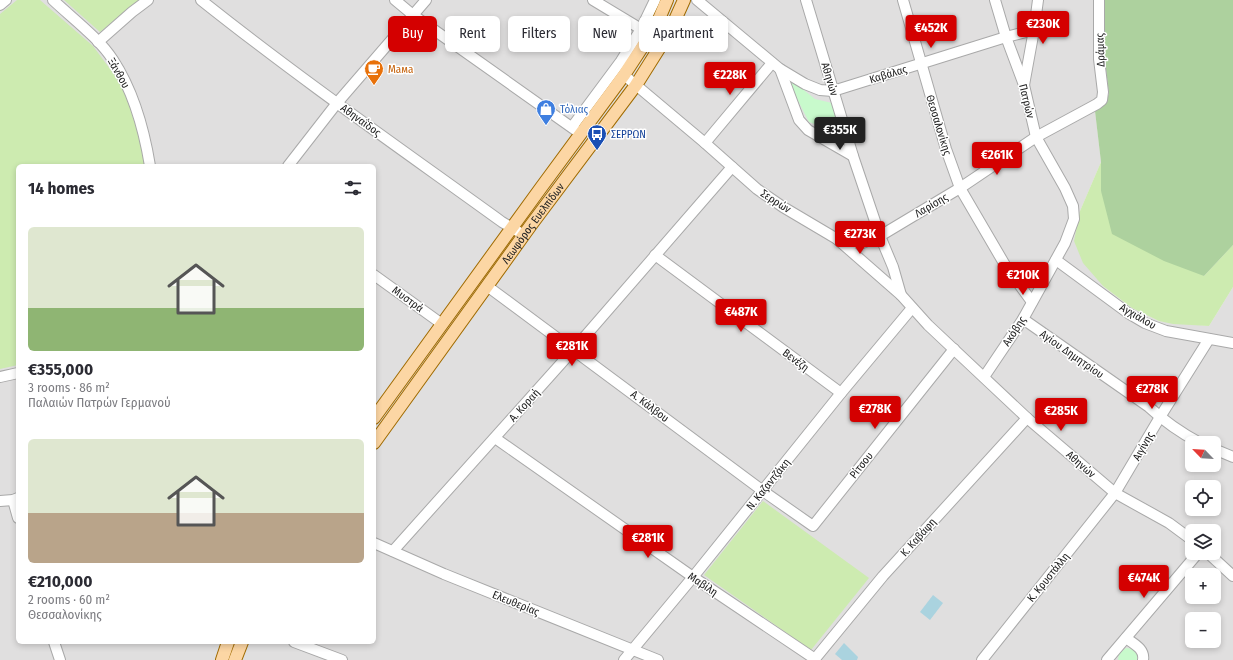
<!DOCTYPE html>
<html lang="en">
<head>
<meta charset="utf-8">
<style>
	body { margin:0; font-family:"Fira Sans Condensed",sans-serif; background:#f2f2f3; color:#2b2b33; height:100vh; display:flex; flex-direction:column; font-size:15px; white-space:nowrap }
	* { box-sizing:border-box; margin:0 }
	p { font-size:13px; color:#7c7c81 }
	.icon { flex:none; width:22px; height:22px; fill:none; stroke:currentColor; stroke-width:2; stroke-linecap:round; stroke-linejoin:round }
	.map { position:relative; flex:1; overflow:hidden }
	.sheet { position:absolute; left:16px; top:164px; width:360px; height:480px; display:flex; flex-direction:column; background:#fff; border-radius:6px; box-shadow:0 2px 6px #0003 }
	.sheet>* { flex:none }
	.banner { position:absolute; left:388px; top:16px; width:380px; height:36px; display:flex; gap:8px }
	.needle { width:26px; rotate:295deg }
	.fabs { position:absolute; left:1185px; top:436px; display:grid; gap:8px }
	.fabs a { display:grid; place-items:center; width:36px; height:36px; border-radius:6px; background:#fff; box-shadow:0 2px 6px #0003; font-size:20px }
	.price { position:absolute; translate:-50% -34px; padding:0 9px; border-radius:4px; background:#d40000; color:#fff; font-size:13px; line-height:26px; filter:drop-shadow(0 1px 2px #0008) }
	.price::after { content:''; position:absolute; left:50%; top:24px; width:12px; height:9px; margin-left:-6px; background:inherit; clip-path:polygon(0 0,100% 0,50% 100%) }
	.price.selected { background:#222; color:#fff }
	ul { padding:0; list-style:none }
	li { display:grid; align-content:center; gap:8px; height:212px; padding:0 12px }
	li span { display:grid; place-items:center; height:124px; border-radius:6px; color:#555 }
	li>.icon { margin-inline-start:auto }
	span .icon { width:72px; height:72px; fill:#fffc; stroke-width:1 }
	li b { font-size:17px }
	h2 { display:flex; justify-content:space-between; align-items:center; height:48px; padding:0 12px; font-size:17px }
	.tag { padding:0 14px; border-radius:6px; background:#fff; box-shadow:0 2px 6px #0003; font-size:14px; line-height:36px }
	.tag.selected { background:#d40000; color:#fff }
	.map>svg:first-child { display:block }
	.residential { fill:#e0dfdf; fill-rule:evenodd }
	.grass { fill:#cdebb0 }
	.forest { fill:#add19e }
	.park { fill:#c8facc }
	.water { fill:#aad3df }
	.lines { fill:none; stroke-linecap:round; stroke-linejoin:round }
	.minor-casing { stroke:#a9a9a9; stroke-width:12 }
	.major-casing { stroke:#a06b00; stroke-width:14 }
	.minor { stroke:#fff; stroke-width:10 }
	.major { stroke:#fcd6a4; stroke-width:12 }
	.labels { text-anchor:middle; stroke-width:3; stroke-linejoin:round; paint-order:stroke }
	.street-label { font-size:11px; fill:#222; stroke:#fff }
	.food-label { font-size:11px; fill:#c56008; stroke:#fff; text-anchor:start }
	.shop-label { font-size:11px; fill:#366cbe; stroke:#fff; text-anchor:start }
	.transit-label { font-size:11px; fill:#164399; stroke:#fff; text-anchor:start }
</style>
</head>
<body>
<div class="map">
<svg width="1233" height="660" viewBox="0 0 1233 660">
	<rect width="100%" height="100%" fill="#f2efe9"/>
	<path class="residential" d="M0,0H1101L1100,19L1110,94L1103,106L1095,111L1101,162L1080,211L1103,286L1132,308L1159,321L1209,326L1233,287V660H0ZM18,166H374V642H18ZM1192,443H1214V465H1192ZM1192,487H1214V509H1192ZM1192,531H1214V553H1192ZM1192,575H1214V597H1192ZM1192,619H1214V641H1192Z"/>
	<g class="grass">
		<path d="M17,0H40L93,46L113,73L127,95L133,118L141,139L145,166H18V365L0,369V14Z"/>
		<path d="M64,0H139L100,32Z"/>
		<path d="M1101,162V191L1204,276L1233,245V287L1209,326L1173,324L1159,321L1132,308L1103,286L1083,263L1074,241L1080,211Z"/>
		<path d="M763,501L869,578L811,650L704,575Z"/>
	</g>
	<path class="forest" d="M1101,0H1233V245L1204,276L1164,261L1112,234L1101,191V162L1095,111L1103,106L1109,94L1100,19Z"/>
	<g class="park">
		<path d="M784,74L815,99L832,103L841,134L809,122Z"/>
		<path d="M1126,648L1133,649L1137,653V660H1118L1119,653Z"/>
	</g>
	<g class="water">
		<path d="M933,595L943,603L930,620L920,612Z"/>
		<path d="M844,643L858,657L857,660H842L835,654Z"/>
	</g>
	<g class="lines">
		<g class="minor-casing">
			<g id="minor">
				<path d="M53,0C72,18 99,38 113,60C134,92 144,129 150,166"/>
				<path d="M201,0C299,78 401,149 502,222L524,235"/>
				<path d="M395,0L413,15L581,134"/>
				<path d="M593,0L641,29"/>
				<path d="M697,0L780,69L805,84L820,90L833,91L1006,37L1034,30"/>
				<path d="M806,0L853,156L880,236L893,267L901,295"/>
				<path d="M903,0L946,149L960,188L1005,265L1032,302"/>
				<path d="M0,5L6,0"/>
				<path d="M98,42L132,12L148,0"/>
				<path d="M780,69L799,120L808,130L853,156"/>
				<path d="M624,75L705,143L757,189L783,207L837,239L901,295L928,325L1027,418L1115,493L1169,523L1192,540"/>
				<path d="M1024,85L1034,30L1038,0"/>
				<path d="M572,127L621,61L641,29L655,0"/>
				<path d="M705,143L772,63"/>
				<path d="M288,166L337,103L426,0"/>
				<path d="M837,239L860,244L880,236L960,188L1036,137L1097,104L1102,100L1103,92L1099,59V0"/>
				<path d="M655,255L841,393"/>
				<path d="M1056,260L1128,313L1145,323L1166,331L1233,343"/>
				<path d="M374,275L442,324"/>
				<path d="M487,286L763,491L813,526L954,349"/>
				<path d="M1023,319L1149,407C1165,422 1181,433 1200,443"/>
				<path d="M0,377L18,373"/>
				<path d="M984,377L1023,319L1065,243L1074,219L1073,206L1065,188L1036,137L1024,85L1006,37L995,0"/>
				<path d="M495,438L693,577L815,659"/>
				<path d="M1214,449L1233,457"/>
				<path d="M13,500L18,518"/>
				<path d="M0,501L13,500L18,498"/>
				<path d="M374,543L444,574L658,660"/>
				<path d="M393,551L574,349L732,167"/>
				<path d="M1208,553L1233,576"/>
				<path d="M1126,638C1134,644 1145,649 1143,660"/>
				<path d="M54,642L60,660"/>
				<path d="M294,642L342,660"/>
				<path d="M624,660L693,577L841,393L912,308"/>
				<path d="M814,660L883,576L1027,418"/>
				<path d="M982,660L1115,493L1160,417L1209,339"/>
				<path d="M1107,660L1198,553"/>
			</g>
		</g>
		<g class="major-casing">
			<g id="major">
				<path d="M374,418L540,189L624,75L656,26L667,0"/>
				<path id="s1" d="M374,443L531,225L636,85L670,31L684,0"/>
				<path d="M222,660L228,642"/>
				<path d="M235,660L242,642"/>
			</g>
		</g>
		<use href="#minor" class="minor"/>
		<use href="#major" class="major"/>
	</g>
	<defs>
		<g id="cafe-pin" transform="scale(1)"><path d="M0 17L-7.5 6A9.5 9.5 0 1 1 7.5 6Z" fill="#e8710a" stroke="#fff"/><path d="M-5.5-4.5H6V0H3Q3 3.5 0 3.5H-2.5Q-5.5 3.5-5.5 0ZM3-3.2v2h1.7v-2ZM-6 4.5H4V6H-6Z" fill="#fff"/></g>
		<g id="shop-pin" transform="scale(1)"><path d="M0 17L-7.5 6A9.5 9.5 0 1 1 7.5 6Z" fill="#3f7fe0" stroke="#fff"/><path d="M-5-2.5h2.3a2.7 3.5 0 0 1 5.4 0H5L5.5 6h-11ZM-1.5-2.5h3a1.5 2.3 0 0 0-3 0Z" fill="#fff"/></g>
		<g id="bus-pin" transform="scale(1)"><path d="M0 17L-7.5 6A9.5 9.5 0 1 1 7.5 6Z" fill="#1a4fb4" stroke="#fff"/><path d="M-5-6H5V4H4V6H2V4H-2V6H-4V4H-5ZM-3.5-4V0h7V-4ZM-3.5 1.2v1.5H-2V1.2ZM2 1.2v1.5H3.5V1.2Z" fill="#fff"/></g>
	</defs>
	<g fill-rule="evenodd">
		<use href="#cafe-pin" x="374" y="69"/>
		<use href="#shop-pin" x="546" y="109"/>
		<use href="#bus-pin" x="597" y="134"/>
	</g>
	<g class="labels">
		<g class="street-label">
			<text transform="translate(1100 50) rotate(-92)" y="4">Δράμας</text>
			<text transform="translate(119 73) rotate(60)" y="4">Ξάνθου</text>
			<text transform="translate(888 74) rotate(-17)" y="4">Καβάλας</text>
			<text transform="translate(830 79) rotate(73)" y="4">Αθηνών</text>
			<text transform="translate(1027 101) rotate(76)" y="4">Πατρών</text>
			<text transform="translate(361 120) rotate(36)" y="4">Αθηναΐδος</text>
			<text transform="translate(939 125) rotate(73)" y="4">Θεσσαλονίκης</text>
			<text transform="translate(776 201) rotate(33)" y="4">Σερρών</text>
			<text transform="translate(931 205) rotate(-31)" y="4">Λαρίσης</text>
			<text dy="4" stroke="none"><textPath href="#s1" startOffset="271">Λεωφόρος Ευελπίδων</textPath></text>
			<text transform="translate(408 299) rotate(36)" y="4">Μυστρά</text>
			<text transform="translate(1138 316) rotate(30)" y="4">Αγχιάλου</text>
			<text transform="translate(1014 331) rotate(-57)" y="4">Ακόβης</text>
			<text transform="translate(1072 354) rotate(35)" y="4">Αγίου Δημητρίου</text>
			<text transform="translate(796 360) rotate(37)" y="4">Βενέζη</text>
			<text transform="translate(524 405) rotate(-48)" y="4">Α. Κοραή</text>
			<text transform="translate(650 406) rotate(37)" y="4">A. Κάλβου</text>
			<text transform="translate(1143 446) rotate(-60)" y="4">Αιγίνης</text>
			<text transform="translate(1081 464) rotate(41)" y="4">Αθηνών</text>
			<text transform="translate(861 465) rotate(-51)" y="4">Ρίτσου</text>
			<text transform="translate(768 484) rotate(-51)" y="4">Ν. Καζαντζάκη</text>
			<text transform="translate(918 537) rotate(-48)" y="4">Κ. Καβάφη</text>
			<text transform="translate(1048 577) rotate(-51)" y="4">Κ. Κρυστάλλη</text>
			<text transform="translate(703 584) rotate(34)" y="4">Μαβίλη</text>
			<text transform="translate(516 603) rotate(22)" y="4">Ελευθερίας</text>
		</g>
		<g class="food-label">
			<text x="388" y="73">Мама</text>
		</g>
		<g class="shop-label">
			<text x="560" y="113">Τόλιας</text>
		</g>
		<g class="transit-label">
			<text x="611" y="138">ΣΕΡΡΩΝ</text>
		</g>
	</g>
</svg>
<div class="fabs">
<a><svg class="needle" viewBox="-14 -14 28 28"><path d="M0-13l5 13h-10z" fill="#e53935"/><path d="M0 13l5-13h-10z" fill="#7c7c81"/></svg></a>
<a><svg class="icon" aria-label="locate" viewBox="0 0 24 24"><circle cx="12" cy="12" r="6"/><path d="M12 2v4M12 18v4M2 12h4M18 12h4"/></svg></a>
<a><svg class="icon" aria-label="layers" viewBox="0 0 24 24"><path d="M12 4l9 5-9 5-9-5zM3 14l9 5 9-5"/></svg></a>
<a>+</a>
<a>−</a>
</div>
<b class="price" style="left:1043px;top:45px">€230K</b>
<b class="price" style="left:931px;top:49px">€452K</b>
<b class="price" style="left:730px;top:96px">€228K</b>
<b class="price selected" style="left:840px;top:151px">€355K</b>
<b class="price" style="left:997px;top:176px">€261K</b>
<b class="price" style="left:860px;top:255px">€273K</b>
<b class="price" style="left:1023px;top:296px">€210K</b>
<b class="price" style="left:741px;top:333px">€487K</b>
<b class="price" style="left:572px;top:367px">€281K</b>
<b class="price" style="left:1152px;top:410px">€278K</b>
<b class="price" style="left:875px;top:430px">€278K</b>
<b class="price" style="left:1061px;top:432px">€285K</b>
<b class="price" style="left:648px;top:559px">€281K</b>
<b class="price" style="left:1144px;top:599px">€474K</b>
<div class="banner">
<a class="tag selected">Buy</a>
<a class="tag">Rent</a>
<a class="tag">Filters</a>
<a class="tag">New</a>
<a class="tag">Apartment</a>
</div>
<section class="sheet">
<h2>14 homes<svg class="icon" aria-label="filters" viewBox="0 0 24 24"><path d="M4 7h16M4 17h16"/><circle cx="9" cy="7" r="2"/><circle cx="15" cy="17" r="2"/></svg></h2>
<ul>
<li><span style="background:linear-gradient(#dfe7d0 65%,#8fb573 0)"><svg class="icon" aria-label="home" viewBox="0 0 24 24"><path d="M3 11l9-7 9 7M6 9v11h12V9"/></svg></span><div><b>€355,000</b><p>3 rooms · 86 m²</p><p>Παλαιών Πατρών Γερμανού</p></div></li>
<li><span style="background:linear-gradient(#dfe7d0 60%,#b9a48a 0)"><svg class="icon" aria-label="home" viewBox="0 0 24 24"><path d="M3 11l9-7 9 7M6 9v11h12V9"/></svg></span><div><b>€210,000</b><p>2 rooms · 60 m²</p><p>Θεσσαλονίκης</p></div></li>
</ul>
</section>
</div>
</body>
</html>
